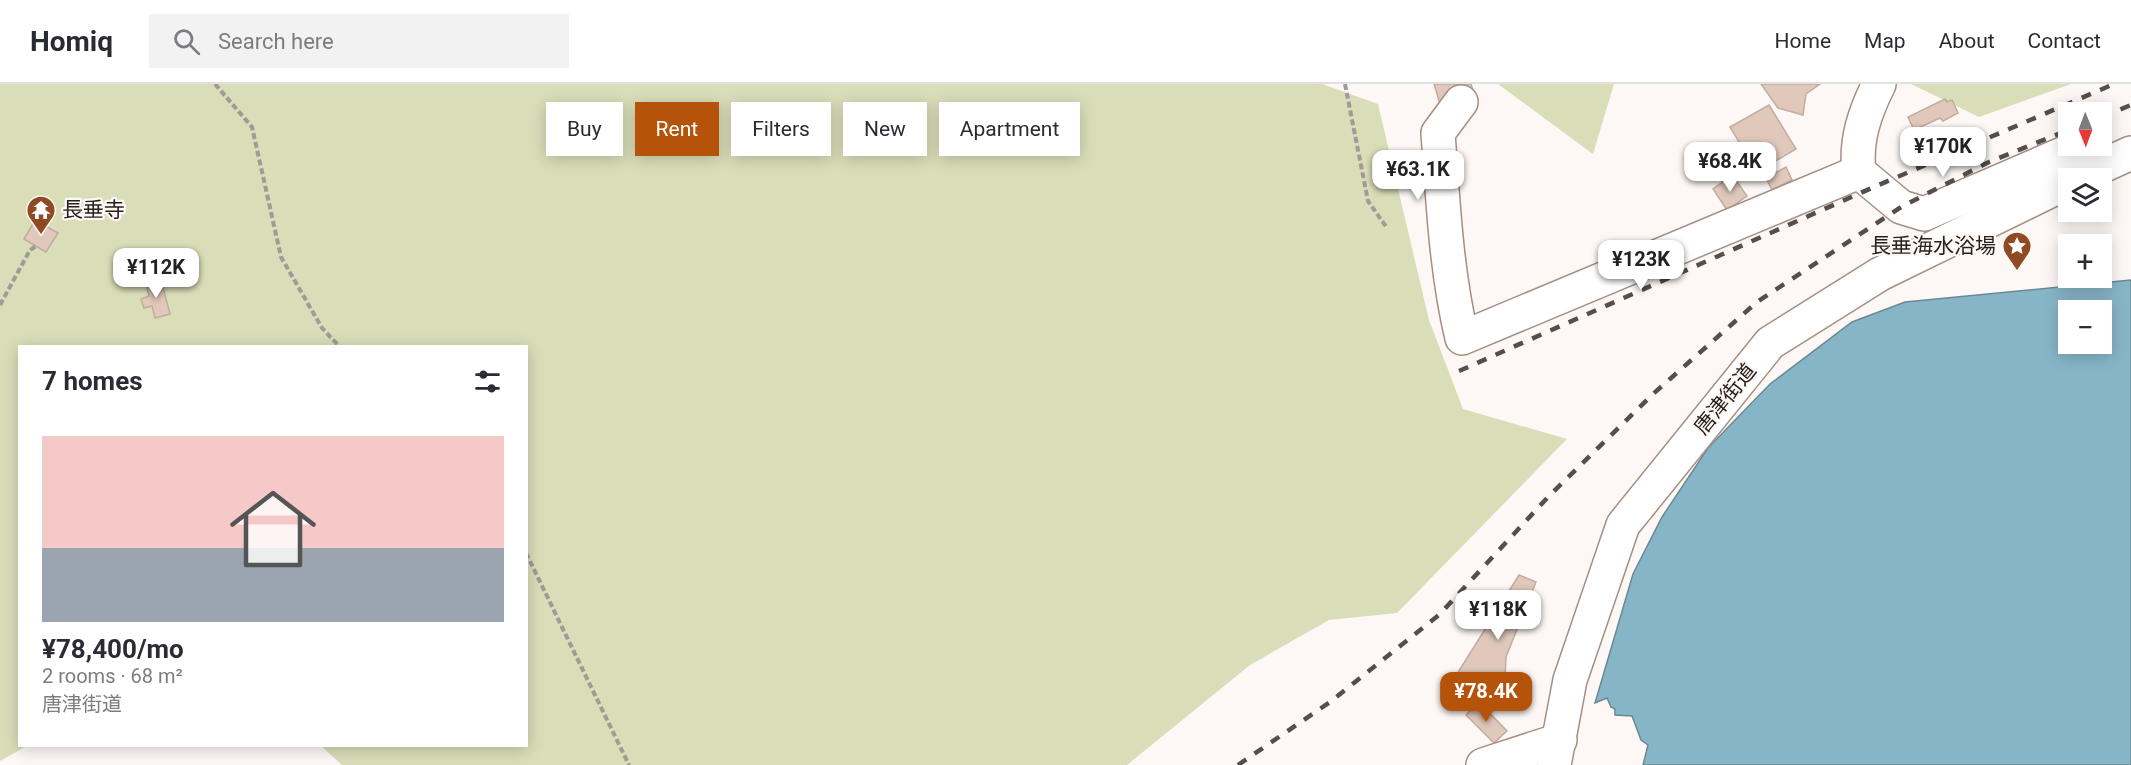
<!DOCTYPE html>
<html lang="en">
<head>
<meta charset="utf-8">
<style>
	body { margin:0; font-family:Roboto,"Noto Sans JP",sans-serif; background:#f2f2f3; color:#2b2b33; height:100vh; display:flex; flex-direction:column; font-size:22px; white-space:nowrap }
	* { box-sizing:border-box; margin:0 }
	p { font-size:20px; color:#7c7c81 }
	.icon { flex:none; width:33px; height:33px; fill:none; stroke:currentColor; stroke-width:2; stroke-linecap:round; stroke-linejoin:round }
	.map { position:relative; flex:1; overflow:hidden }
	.side { position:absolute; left:18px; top:261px; width:510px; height:402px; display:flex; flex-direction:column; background:#fff; border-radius:0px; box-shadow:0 3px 15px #0003 }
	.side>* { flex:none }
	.top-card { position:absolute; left:546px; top:18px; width:570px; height:54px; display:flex; gap:12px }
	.needle { width:39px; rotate:179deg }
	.controls { position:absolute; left:2058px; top:18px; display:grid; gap:12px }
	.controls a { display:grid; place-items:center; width:54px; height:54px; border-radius:0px; background:#fff; box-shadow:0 3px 15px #0003; font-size:30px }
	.price { position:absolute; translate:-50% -51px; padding:0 14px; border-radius:12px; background:#fff; color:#222; font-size:20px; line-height:39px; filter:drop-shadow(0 2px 3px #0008) }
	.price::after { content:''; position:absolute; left:50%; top:36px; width:18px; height:14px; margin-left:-9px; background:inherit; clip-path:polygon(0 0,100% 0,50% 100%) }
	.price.current { background:#b45309; color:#fff }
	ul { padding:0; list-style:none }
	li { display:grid; align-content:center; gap:12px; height:318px; padding:0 24px }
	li+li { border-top:2px solid #e1e1e2 }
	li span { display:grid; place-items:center; height:186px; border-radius:0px; color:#555 }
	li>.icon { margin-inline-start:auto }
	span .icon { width:108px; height:108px; fill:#fffc; stroke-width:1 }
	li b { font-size:26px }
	h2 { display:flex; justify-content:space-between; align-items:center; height:72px; padding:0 24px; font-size:26px }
	.pill { padding:0 21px; border-radius:0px; background:#fff; box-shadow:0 3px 15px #0003; font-size:21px; line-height:54px }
	.pill.current { background:#b45309; color:#fff }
	header { display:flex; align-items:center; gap:36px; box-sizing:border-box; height:84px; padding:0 30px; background:#fff; border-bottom:2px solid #e1e1e2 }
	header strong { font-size:28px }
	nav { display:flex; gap:33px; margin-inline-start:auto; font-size:21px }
	.search { width:420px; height:54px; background:#f2f2f3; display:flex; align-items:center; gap:15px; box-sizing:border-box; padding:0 21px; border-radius:0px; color:#7c7c81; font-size:22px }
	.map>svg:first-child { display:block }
	.green { fill:#d9ddb8 }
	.water { fill:#87b5c8; stroke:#6b8994; stroke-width:1.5; fill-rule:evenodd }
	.building { fill:#e0c9bb; stroke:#c2ac9e; stroke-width:1.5 }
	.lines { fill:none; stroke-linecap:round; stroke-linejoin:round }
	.minor-casing { stroke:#a58f82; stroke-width:36 }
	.path { stroke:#a19a96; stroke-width:4; stroke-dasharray:6 3; stroke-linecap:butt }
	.minor { stroke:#fff; stroke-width:33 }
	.rail { stroke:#574e4a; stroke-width:4.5; stroke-dasharray:10 10; stroke-linecap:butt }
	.labels { text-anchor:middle; stroke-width:4.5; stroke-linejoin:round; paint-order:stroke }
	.poi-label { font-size:21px; fill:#2a211c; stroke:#fdf8f5; text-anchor:start }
	.street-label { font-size:21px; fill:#2a211c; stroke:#fdf8f5 }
</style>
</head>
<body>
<header>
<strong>Homiq</strong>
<div class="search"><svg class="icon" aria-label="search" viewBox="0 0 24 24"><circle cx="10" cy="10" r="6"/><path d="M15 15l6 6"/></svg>Search here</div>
<nav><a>Home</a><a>Map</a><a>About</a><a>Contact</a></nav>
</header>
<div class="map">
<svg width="2131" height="681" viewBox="0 0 2131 681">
	<rect width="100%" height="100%" fill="#fdf8f5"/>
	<g class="green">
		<path d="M0,0H1322L1378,20L1429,236L1463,325L1567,355L1397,529L1329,536L1250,581L1127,681H342L321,662H526V262H20V662H27L0,677Z"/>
		<path d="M1498,0H1614L1593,70Z"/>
		<path d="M1911,0H2071L1979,33Z"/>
	</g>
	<path class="water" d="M2131,196V681H1643L1648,661L1641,656L1632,632L1615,631V625L1611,623L1607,614L1595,619L1633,490L1662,433L1708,364L1770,300L1852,238L1905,218ZM2068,226H2102V260H2068Z"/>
	<g class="building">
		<path d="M1434,0H1471L1475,13L1441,23Z"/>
		<path d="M1761,0H1820L1806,10L1803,31L1778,24Z"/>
		<path d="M1945,15L1947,18L1952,16L1958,29L1943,37L1940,34L1914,46L1908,33Z"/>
		<path d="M1769,21L1796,65L1757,88L1730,43Z"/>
		<path d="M1786,83L1792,96L1772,106L1766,94Z"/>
		<path d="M1732,91L1747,112L1727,126L1713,105Z"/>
		<path d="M35,136L58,149L46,168L24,155Z"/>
		<path d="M161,196L170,230L155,234L152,222L144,224L141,215L149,212L146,200Z"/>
		<path d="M1519,491L1536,498L1506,573L1504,616L1457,590Z"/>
		<path d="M1479,618L1507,647L1494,659L1466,631Z"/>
	</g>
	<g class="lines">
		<g class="minor-casing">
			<g id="minor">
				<path d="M1879,0C1865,28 1855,56 1859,88L1901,123L1924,130L2081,62"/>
				<path d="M1461,18L1438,49C1443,117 1446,187 1462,254L1859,88"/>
				<path d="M2076,94L2131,69"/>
				<path d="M1483,681L1560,656"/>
				<path d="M1554,681L1570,596L1623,441L1770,259L1880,190L2068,98"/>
			</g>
		</g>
		<g class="path">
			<path d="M215,0L252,43L281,173L322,244L339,262"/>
			<path d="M1345,0L1368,117L1387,144"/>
			<path d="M0,221L30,166L36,162"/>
			<path d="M526,469L629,681"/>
		</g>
		<use href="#minor" class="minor"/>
		<g class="rail">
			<path d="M2102,33L2131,21"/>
			<path d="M1459,287L1874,103L2114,0"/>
			<path d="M1238,681L1330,618L1439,531L1548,413L1653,310L1757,218L1901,123L1989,78L2068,46"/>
		</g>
	</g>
	<defs>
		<g id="temple-pin" transform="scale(1.5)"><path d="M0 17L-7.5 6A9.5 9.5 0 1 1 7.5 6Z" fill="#904a23" stroke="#fdf8f5"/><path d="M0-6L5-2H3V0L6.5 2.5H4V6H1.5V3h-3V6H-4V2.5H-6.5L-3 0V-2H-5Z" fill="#fff"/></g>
		<g id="sight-pin" transform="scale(1.5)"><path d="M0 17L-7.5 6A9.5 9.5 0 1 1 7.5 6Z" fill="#904a23" stroke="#fdf8f5"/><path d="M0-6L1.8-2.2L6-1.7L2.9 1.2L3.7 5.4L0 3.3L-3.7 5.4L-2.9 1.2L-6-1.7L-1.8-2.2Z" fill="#fff"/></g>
	</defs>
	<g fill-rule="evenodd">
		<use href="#temple-pin" x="41" y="126"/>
		<use href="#sight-pin" x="2017" y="162"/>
	</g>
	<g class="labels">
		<g class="poi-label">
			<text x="62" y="133">長垂寺</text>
			<text x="1996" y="169" text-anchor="end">長垂海水浴場</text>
		</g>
		<g class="street-label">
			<text transform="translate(1725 315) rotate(-51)" y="7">唐津街道</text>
		</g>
	</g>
</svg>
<div class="controls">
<a><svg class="needle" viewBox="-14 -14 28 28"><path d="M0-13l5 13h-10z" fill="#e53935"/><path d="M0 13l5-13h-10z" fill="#7c7c81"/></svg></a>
<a><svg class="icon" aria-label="layers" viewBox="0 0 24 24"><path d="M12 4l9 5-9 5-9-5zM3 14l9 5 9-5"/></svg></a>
<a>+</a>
<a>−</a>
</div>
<b class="price" style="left:1943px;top:94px">¥170K</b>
<b class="price" style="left:1730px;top:109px">¥68.4K</b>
<b class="price" style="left:1418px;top:117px">¥63.1K</b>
<b class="price" style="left:1641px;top:207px">¥123K</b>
<b class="price" style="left:156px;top:215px">¥112K</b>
<b class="price" style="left:1498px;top:557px">¥118K</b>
<b class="price current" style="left:1486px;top:639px">¥78.4K</b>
<div class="top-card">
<a class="pill">Buy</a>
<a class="pill current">Rent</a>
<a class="pill">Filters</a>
<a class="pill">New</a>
<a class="pill">Apartment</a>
</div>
<section class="side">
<h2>7 homes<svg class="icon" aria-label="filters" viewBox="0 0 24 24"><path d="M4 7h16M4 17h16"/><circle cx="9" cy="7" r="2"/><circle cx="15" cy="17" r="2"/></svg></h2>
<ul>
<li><span style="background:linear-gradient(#f6c9c9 60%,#9aa5b1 0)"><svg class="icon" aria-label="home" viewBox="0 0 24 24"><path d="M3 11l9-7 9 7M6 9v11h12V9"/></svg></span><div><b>¥78,400/mo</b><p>2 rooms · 68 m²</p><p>唐津街道</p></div></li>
</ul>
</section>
</div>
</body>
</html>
